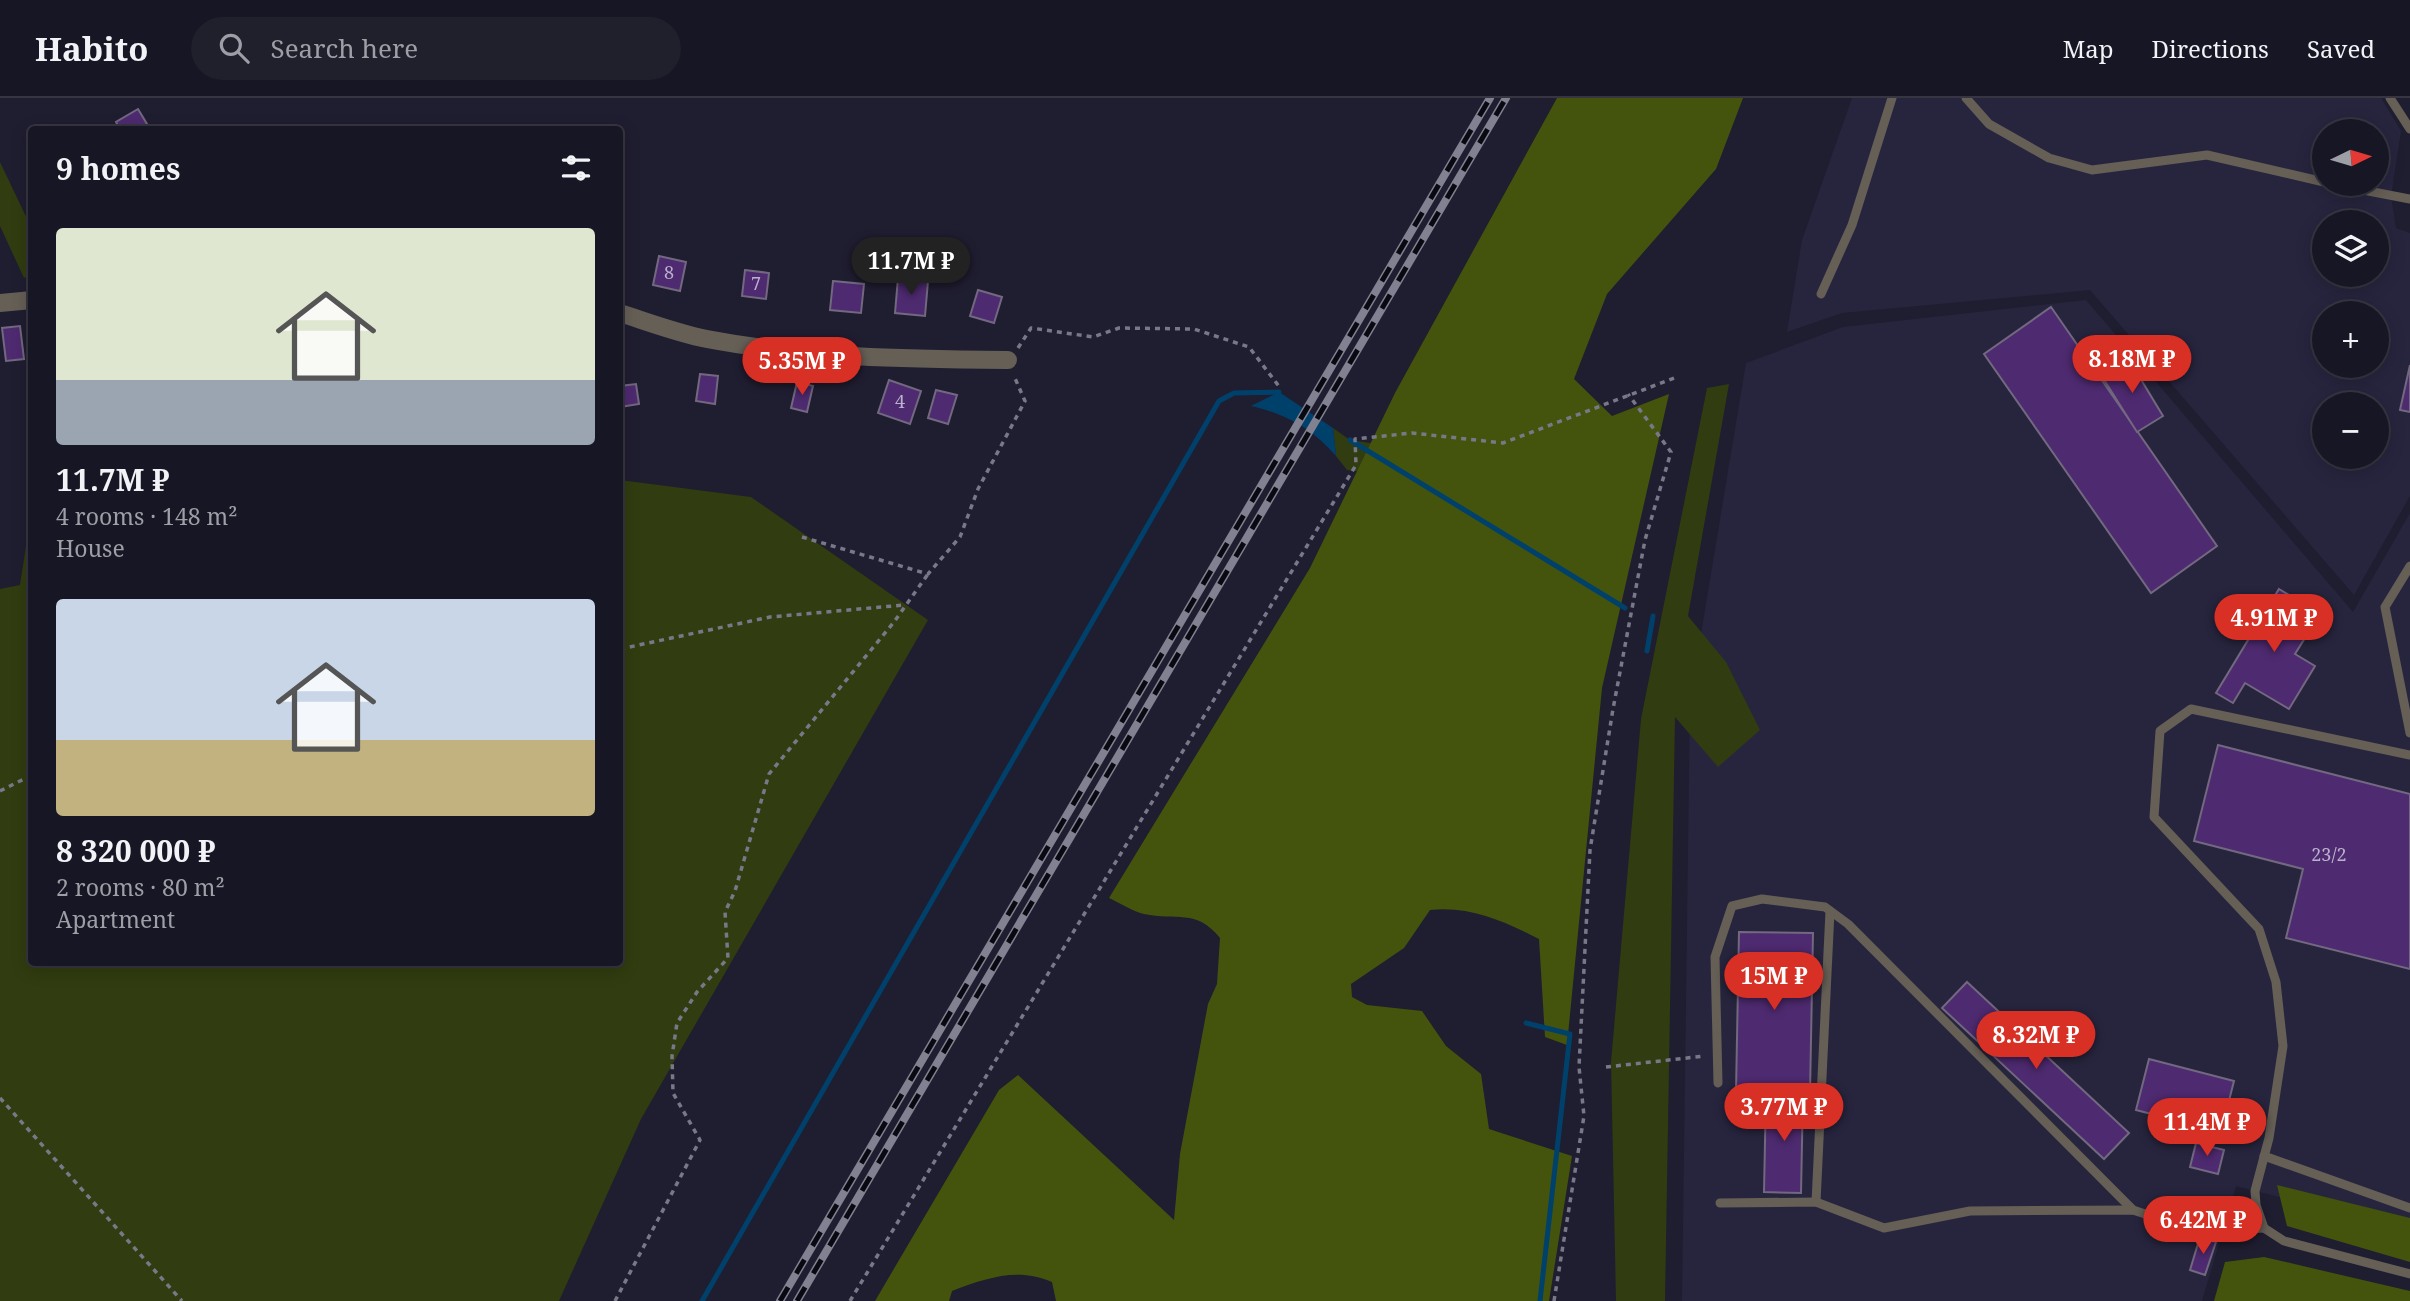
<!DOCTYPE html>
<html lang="en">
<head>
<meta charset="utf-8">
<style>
	body { margin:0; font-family:"Noto Serif",serif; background:#201f2c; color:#f1f3f6; height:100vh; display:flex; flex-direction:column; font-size:26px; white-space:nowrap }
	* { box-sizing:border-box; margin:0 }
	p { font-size:23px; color:#9e9fa6 }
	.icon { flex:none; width:38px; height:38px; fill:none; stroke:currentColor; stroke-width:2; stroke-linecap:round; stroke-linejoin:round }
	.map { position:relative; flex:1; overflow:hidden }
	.sheet { position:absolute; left:28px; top:28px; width:595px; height:840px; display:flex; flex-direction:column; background:#171624; border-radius:7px; box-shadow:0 4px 18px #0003,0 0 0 2px #363541 }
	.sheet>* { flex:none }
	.needle { width:46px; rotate:85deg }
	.controls { position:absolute; left:2312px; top:21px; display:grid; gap:14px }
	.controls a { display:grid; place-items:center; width:77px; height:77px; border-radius:50%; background:#171624; box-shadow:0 4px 18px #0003,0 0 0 2px #363541; font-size:35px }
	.price { position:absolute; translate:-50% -60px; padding:0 16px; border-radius:24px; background:#d93025; color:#fff; font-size:23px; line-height:46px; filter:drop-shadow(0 2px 4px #0008) }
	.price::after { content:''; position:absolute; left:50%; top:42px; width:21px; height:16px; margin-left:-10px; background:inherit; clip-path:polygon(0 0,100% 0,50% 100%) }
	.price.selected { background:#222; color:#fff }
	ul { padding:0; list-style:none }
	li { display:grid; align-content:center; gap:14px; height:371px; padding:0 28px }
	li span { display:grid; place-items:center; height:217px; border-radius:7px; color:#555 }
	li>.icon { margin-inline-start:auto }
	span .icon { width:126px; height:126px; fill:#fffc; stroke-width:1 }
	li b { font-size:30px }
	h2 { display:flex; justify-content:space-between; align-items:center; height:84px; padding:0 28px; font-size:30px }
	header { display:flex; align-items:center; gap:42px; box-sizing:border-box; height:98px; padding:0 35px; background:#171624; border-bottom:2px solid #363541 }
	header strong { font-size:33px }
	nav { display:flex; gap:38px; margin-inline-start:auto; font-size:24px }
	.search { width:490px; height:63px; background:#201f2c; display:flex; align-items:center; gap:18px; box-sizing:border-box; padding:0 24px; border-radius:38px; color:#9e9fa6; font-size:26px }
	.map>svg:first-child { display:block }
	.built { fill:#27253e; fill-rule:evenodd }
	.green { fill:#313c10 }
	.forest { fill:#44540d }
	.water { fill:#00416c }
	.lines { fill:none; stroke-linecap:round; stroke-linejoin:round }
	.stream { stroke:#00416c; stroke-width:5 }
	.building { fill:#4e2a70; stroke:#72687f; stroke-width:2 }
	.path { stroke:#797888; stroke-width:3.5; stroke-dasharray:5 5; stroke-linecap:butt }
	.lane { stroke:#655f56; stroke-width:9 }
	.street { stroke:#655f56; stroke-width:18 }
	.rail-casing { stroke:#828191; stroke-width:8 }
	.rail { stroke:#090911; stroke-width:5; stroke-dasharray:16; stroke-linecap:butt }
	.labels { text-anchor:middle; stroke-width:5; stroke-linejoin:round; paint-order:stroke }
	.number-label { font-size:18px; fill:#bbb2cd }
</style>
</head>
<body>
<header>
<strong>Habito</strong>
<div class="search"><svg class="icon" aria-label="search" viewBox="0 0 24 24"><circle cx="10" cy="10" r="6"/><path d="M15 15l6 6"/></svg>Search here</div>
<nav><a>Map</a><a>Directions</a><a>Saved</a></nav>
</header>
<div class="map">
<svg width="2410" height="1203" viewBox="0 0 2410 1203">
	<rect width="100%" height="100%" fill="#1f1d30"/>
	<g class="built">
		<path d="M1852,0H2381L2401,33L2391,98L2396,130L2410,135V398L2354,497L2090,192L1842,215L1787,234L1802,142ZM2324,33H2376V86H2324ZM2324,124H2376V177H2324ZM2324,215H2376V268H2324ZM2324,306H2376V359H2324Z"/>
		<path d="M2086,202L2353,514L2410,415V1132L2236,1088L2202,1203H1682L1690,602L1746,265L1843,229Z"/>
	</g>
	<g class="green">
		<path d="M0,64L31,129V177L24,180L0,128Z"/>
		<path d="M1729,286L1688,518L1726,564L1760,632L1718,669L1675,619L1665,1203H1616L1611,964L1641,621L1707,290Z"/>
		<path d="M1333,330L1350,342L1384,347L1377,376L1347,372L1336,358Z"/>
		<path d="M620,382L751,399L928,522L641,1021L559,1203H0V491L20,487L31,415L32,864H620Z"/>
	</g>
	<g class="forest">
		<path d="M1557,0H1743L1716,71L1607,196L1574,281L1612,318L1669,296L1602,590L1567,947L1545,939L1539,841C1503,823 1471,808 1430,812L1404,850L1351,886L1352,899L1367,907L1422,913L1446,948L1481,976L1489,1031L1572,1058L1549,1203H1056L1052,1184C1018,1169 986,1180 952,1193L949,1203H875L999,992L1018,977L1174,1122L1180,1056L1208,906L1217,886L1220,840C1196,810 1176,823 1144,816C1132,813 1120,805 1109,800L1310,470L1395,295Z"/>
		<path d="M2277,1087L2410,1120V1164L2287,1128Z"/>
		<path d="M2264,1159L2410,1193V1203H2214L2225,1164Z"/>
	</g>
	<path class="water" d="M1279,294L1333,330L1336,358C1312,330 1286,316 1251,308Z"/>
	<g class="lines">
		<g class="stream">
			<path d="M1350,342L1625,510"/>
			<path d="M1647,553L1653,518"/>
			<path d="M1526,925L1570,936L1540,1203"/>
			<path d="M702,1203L1219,303L1234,295L1279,294"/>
		</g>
	</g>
	<g class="building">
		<path d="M138,11L147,26L137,32H120L116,24Z"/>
		<path d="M659,158L686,164L680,193L653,187Z"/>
		<path d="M745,172L769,175L766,201L742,198Z"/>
		<path d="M898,180L928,183L925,218L895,215Z"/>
		<path d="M833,183L864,186L861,215L830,212Z"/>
		<path d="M978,192L1002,199L994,225L970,218Z"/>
		<path d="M2051,209L2217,448L2151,495L1984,256Z"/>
		<path d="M20,228L24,261L6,263L2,230Z"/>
		<path d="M2128,260L2163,318L2137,334L2101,277Z"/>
		<path d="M2410,267V314L2400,312Z"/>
		<path d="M700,276L718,278L715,306L696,303Z"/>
		<path d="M889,282L921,293L910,326L878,315Z"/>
		<path d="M797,284L813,288L807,314L791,310Z"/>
		<path d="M636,286L639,306L620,309V288Z"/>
		<path d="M936,292L957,297L948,326L928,320Z"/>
		<path d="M2279,491L2320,516L2295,556L2315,568L2289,611L2245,585L2233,605L2216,595Z"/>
		<path d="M2218,647L2410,696V871L2286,840L2303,771L2194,743Z"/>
		<path d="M1739,834L1813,835L1810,995L1736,994Z"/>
		<path d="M1967,884L2129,1035L2104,1061L1942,910Z"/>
		<path d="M2149,961L2234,983L2221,1034L2136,1012Z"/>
		<path d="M1766,995H1803L1801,1095L1764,1094Z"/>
		<path d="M2196,1045L2224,1052L2218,1076L2190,1069Z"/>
		<path d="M2200,1139L2216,1144L2205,1177L2190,1172Z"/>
	</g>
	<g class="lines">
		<g class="path">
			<path d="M1018,250L1031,230L1093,239L1119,230L1194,231L1249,249L1281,291"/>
			<path d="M802,439L928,476L960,439L978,391L1025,303L1014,278"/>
			<path d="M620,551L770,519L904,507"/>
			<path d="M0,693L32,677"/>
			<path d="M1606,969L1705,958"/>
			<path d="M0,1000L182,1203"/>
			<path d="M615,1203L700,1042L673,995L672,958L677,925L697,894L728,860L725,814L735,793L769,676L894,524L928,476"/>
			<path d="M850,1203L1356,367L1355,341L1412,335L1503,345L1677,279"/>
			<path d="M1554,1203L1584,1018L1579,969L1590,752L1613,611L1645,442L1671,354L1628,296"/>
		</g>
		<g class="lane">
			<path d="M1966,0L1989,26L2049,60L2092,72L2207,57L2324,84"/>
			<path d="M2390,0L2410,31"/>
			<path d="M2332,86L2410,101"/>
			<path d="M1821,196L1852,127L1892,0"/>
			<path d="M2410,468L2385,509L2410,635"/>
			<path d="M2410,657L2191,611L2160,633L2154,719L2259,831L2276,884L2283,948L2269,1040L2255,1093L2256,1107L2264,1130L2284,1143L2410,1176"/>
			<path d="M1718,985L1715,859L1732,808L1762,801L1825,809L1848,826L2133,1112"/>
			<path d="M2264,1058L2410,1110"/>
			<path d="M1816,1104L1830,813"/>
			<path d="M1720,1105L1816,1104L1884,1130L1970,1113L2133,1112L2200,1134L2264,1130"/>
		</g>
		<g class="street">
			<path d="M0,205L32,202"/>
			<path d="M620,215C648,224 677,235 707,241C806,260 908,261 1008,262"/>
		</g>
		<g class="rail-casing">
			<g id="rail">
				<path d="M780,1203L1490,0"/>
				<path d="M797,1203L1506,0"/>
			</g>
		</g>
		<use href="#rail" class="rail"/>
	</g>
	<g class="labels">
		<g class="number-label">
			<text x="669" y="181">8</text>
			<text x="756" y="192">7</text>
			<text x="900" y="310">4</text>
			<text x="2329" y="763">23/2</text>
		</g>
	</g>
</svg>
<div class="controls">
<a><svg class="needle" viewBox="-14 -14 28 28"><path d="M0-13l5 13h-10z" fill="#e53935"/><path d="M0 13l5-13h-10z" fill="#9e9fa6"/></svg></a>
<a><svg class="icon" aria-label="layers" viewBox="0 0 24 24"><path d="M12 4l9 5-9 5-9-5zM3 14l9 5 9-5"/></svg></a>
<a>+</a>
<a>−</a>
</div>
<b class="price selected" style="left:911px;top:199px">11.7M ₽</b>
<b class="price" style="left:2132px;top:297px">8.18M ₽</b>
<b class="price" style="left:802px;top:299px">5.35M ₽</b>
<b class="price" style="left:2274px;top:556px">4.91M ₽</b>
<b class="price" style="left:1774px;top:914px">15M ₽</b>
<b class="price" style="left:2036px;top:973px">8.32M ₽</b>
<b class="price" style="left:1784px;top:1045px">3.77M ₽</b>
<b class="price" style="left:2207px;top:1060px">11.4M ₽</b>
<b class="price" style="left:2203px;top:1158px">6.42M ₽</b>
<section class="sheet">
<h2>9 homes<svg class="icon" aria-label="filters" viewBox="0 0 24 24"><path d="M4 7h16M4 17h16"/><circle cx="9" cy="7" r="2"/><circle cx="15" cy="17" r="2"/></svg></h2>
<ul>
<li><span style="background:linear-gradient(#dfe7d0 70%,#9aa5b1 0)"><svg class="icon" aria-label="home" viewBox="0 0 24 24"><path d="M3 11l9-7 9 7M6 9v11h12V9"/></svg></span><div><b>11.7M ₽</b><p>4 rooms · 148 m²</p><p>House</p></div></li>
<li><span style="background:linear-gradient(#c9d6e8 65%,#c2b280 0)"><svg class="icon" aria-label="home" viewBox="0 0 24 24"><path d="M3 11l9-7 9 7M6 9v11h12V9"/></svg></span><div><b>8 320 000 ₽</b><p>2 rooms · 80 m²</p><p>Apartment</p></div></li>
</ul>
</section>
</div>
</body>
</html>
